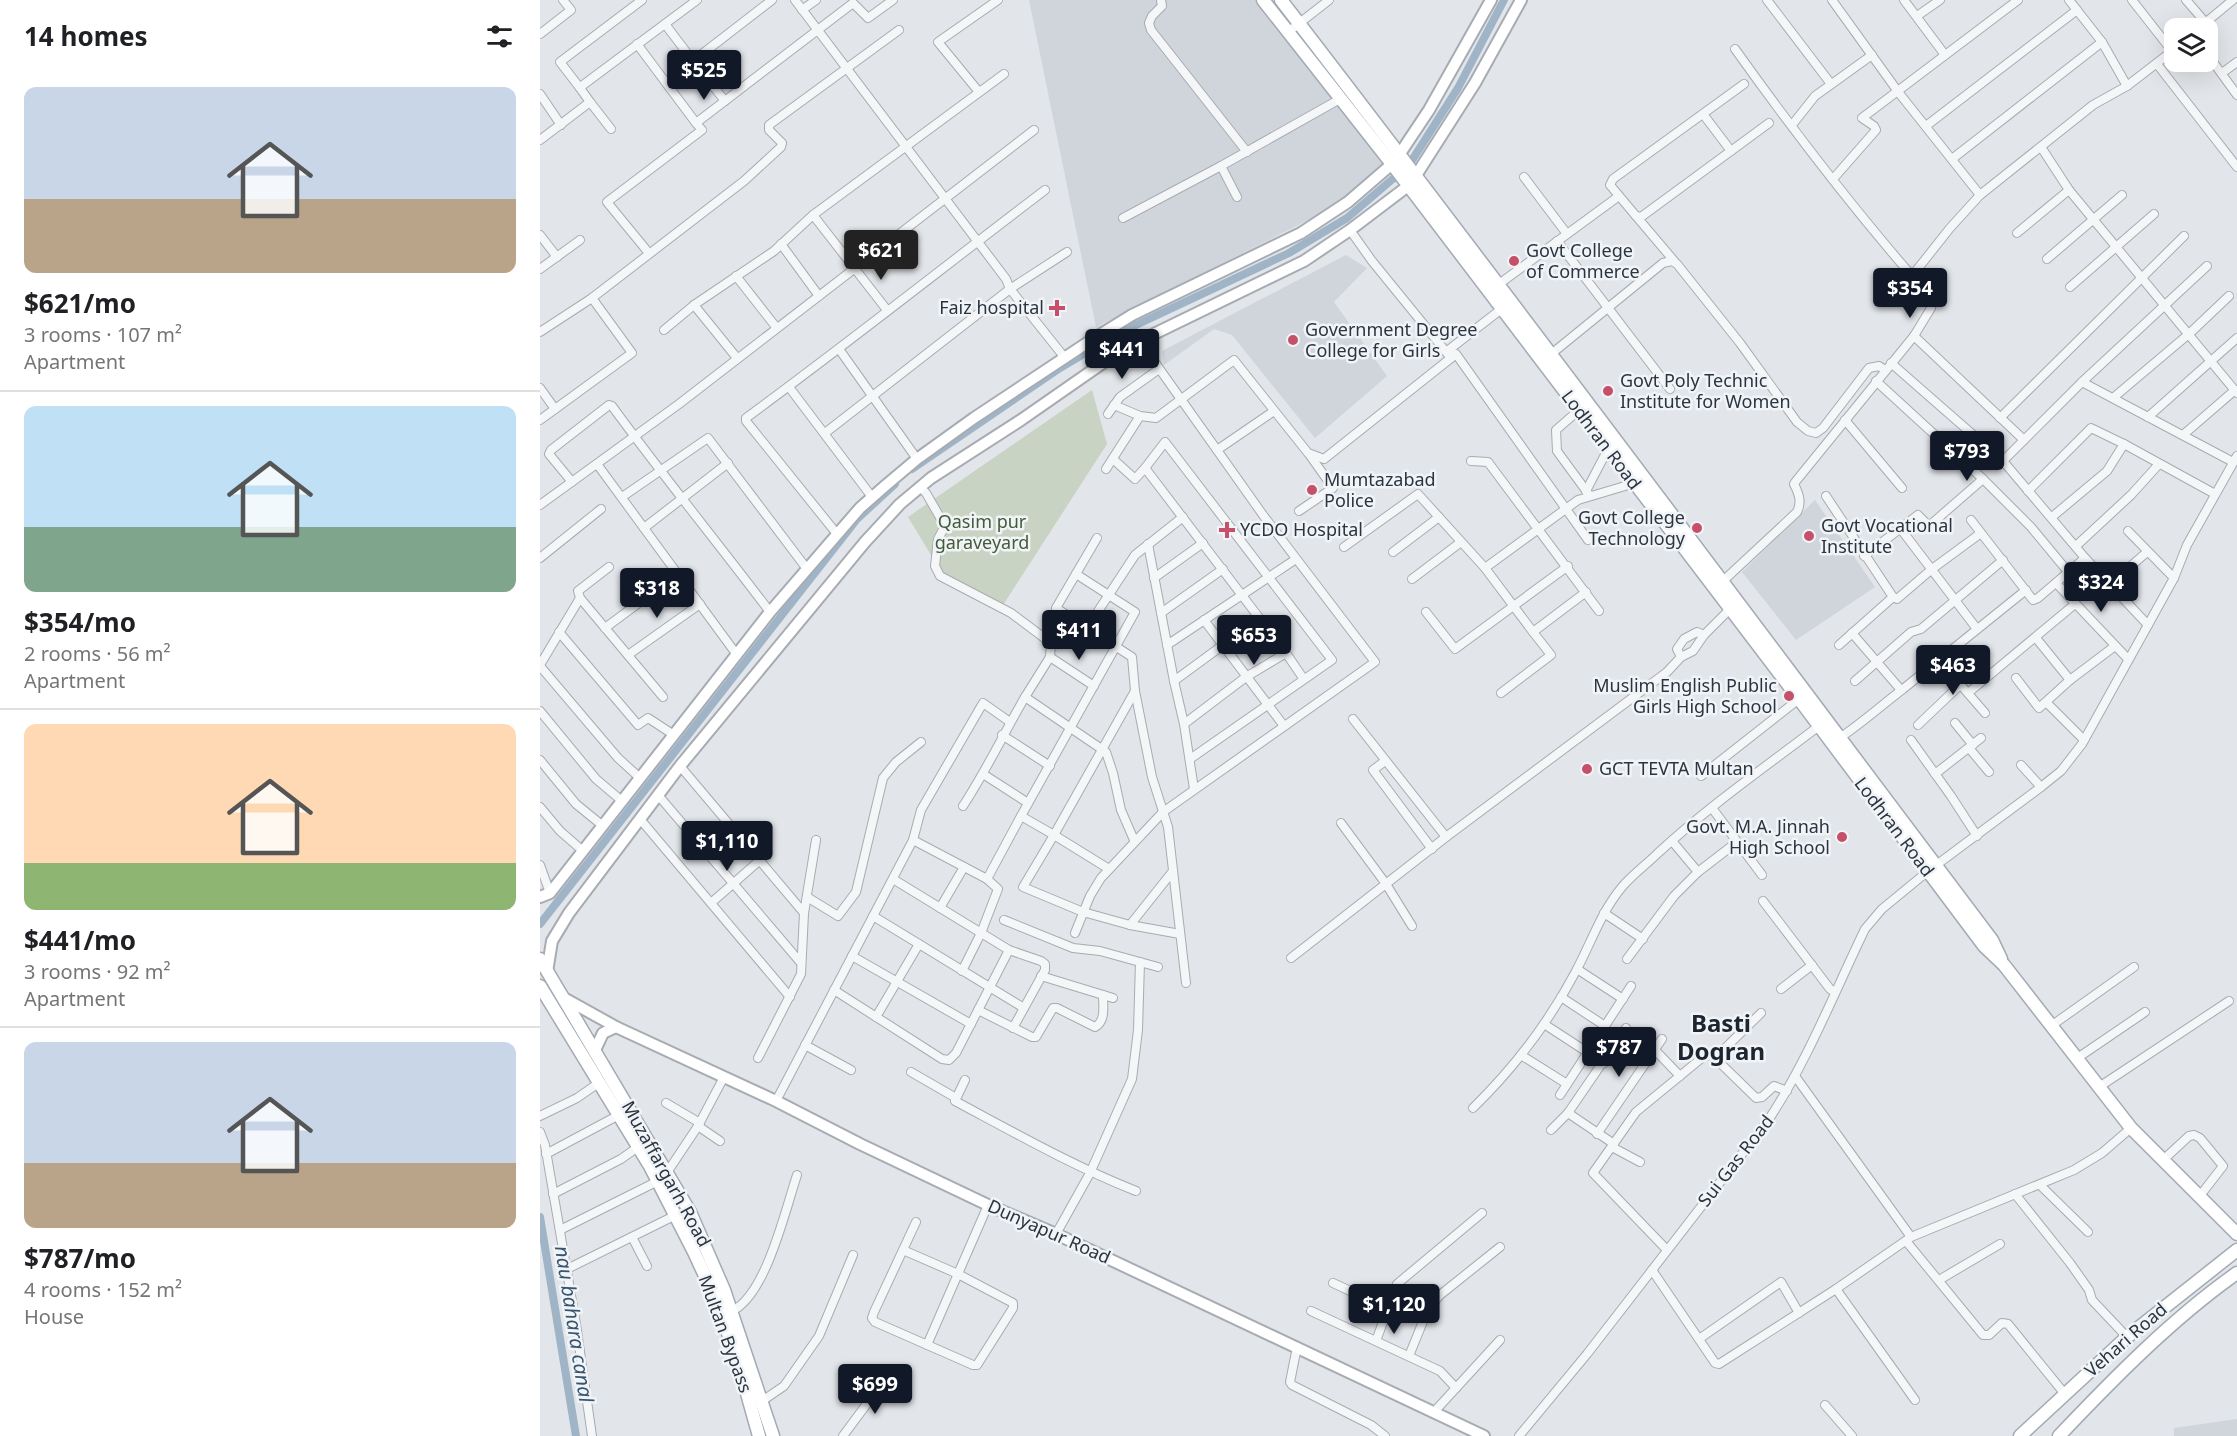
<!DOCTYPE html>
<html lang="en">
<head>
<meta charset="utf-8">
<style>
	body { margin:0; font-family:"Noto Sans",sans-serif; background:#f2f2f2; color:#202124; height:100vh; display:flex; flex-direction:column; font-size:22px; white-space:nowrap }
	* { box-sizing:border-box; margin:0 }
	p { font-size:20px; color:#757577 }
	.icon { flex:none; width:33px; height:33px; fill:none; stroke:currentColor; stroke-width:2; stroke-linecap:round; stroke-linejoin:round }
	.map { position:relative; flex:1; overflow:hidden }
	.details { display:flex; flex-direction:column; background:#fff; width:540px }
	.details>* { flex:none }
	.fabs { position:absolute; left:1624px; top:18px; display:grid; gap:12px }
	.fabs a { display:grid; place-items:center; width:54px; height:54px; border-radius:12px; background:#fff; box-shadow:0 6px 24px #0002; font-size:30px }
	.price { position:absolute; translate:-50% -51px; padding:0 14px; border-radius:6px; background:#111827; color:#fff; font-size:20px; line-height:39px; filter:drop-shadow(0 2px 3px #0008) }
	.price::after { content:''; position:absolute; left:50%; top:36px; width:18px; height:14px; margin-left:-9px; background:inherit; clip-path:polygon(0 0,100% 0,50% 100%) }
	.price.active { background:#222; color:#fff }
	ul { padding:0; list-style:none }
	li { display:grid; align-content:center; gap:12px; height:318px; padding:0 24px }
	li+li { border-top:2px solid #e0e0e0 }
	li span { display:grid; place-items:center; height:186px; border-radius:12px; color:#555 }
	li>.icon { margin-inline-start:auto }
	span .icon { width:108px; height:108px; fill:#fffc; stroke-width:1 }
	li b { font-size:26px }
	h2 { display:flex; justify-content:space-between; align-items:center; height:72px; padding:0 24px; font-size:26px }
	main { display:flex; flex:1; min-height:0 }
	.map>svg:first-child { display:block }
	.built { fill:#d0d4db }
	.green { fill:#c8d3c3 }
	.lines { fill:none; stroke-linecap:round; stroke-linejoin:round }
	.canal { stroke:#9fb5c7; stroke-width:8 }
	.street-casing { stroke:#a7acb3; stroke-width:10 }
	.secondary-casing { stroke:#a7acb3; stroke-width:14 }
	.primary-casing { stroke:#a2aab4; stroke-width:15 }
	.street { stroke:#f4f6f8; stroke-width:8 }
	.secondary { stroke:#fff; stroke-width:10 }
	.primary { stroke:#fff; stroke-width:12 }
	.poi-dot { fill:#c64f69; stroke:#f1f4f7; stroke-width:2 }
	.labels { text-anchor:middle; stroke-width:5; stroke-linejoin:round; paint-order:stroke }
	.poi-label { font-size:18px; fill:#2b3440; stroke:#f1f4f7; text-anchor:start }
	.street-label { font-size:18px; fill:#2b3440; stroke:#f1f4f7 }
	.park-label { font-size:18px; fill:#425b39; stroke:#f1f4f7 }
	.water-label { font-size:20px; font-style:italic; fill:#375571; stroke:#f1f4f7 }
	.district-label { font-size:24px; font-weight:bold; fill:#1d2531; stroke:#f1f4f7 }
</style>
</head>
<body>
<main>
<section class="details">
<h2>14 homes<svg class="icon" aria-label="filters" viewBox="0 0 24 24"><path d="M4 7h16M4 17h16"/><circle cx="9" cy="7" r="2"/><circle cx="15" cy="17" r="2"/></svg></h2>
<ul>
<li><span style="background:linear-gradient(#c9d6e8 60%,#b9a48a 0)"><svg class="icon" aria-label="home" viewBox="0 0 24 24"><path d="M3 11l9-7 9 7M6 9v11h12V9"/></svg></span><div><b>$621/mo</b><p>3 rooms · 107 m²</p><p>Apartment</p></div></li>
<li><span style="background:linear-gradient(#bfe0f5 65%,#7fa58c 0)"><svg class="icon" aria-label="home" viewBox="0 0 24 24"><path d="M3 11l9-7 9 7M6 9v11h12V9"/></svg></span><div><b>$354/mo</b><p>2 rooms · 56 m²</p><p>Apartment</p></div></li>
<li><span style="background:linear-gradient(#ffd9b3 75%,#8fb573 0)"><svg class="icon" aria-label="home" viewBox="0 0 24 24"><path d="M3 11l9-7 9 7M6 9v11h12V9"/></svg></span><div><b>$441/mo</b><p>3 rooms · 92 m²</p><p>Apartment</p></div></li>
<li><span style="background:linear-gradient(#c9d6e8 65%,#b9a48a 0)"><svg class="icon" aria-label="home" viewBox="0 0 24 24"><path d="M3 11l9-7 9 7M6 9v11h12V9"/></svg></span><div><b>$787/mo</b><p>4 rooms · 152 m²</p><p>House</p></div></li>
</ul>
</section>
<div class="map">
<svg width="1697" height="1436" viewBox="0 0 1697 1436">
	<rect width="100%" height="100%" fill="#e2e5e9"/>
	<g class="built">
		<path d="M489,0H717L844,163L819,187L780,214L556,327Z"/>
		<path d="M806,255L827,268L794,302L847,376L775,438L692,335L674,329L624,365L622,351Z"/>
		<path d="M1275,500L1335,587L1256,640L1202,572Z"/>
		<path d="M1697,1419V1436H1634V1428Z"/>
	</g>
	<path class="green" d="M552,390L567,444L463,605L406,580L368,517Z"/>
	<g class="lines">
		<g class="canal">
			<path d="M372,469L520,368L577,334L749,253L807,218L869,165L918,88L964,0"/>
			<path d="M0,924L317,519L355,484"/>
			<path d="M0,1217L36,1436"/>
		</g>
		<g class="street-casing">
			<g id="street">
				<path d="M255,0L466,279L470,289L285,433"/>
				<path d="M621,0L622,6L612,16L609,23L611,30L707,152"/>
				<path d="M1227,0L1291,84"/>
				<path d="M1292,0L1359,93L1440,195"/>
				<path d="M1364,0L1405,55"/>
				<path d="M1529,0L1562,42L1587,86"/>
				<path d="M1592,0L1632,51"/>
				<path d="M1646,0L1666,23"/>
				<path d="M262,10L276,0"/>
				<path d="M1377,16L1400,0"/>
				<path d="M125,24L153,61L232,0"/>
				<path d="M1659,28L1693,0"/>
				<path d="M748,32L789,0"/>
				<path d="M0,34L31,10L23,0"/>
				<path d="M97,44L156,123"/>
				<path d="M1668,55L1697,95"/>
				<path d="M153,61L185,101"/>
				<path d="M1617,64L1697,167"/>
				<path d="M1682,73L1697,62"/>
				<path d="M1204,84L1073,179L1070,185L1096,216L1101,217L1229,123"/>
				<path d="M40,88L20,62L102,0"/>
				<path d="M439,92L398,42L458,0"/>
				<path d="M0,94L21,125"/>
				<path d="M50,102L71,129"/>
				<path d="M1163,114L1191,151"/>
				<path d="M1252,125L1275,96L1332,55"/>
				<path d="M1386,126L1537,10"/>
				<path d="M0,140L50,102L40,88L43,85L157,0"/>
				<path d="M1501,147L1529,190L1697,393"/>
				<path d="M1412,159L1562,42"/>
				<path d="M681,166L697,197"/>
				<path d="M984,177L1027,234"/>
				<path d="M1293,179L1336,130L1334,126L1322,118L1478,0"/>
				<path d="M273,215L347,310"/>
				<path d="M1096,216L1135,262"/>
				<path d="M583,218L681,166L800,99"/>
				<path d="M1477,233L1529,190"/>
				<path d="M0,235L17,257"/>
				<path d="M1017,241L1130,389"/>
				<path d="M241,244L279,296"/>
				<path d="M108,252L67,202L162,130L156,123L313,3L328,18L353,0"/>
				<path d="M1507,259L1582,195"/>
				<path d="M0,269L40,240"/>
				<path d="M196,276L236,327"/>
				<path d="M1372,276L1410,228L1440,195L1553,105L1587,86L1635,49"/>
				<path d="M959,284L1079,196"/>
				<path d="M1530,287L1614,214"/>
				<path d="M154,305L197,358"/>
				<path d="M124,330L154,305L234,251L273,215L464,74"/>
				<path d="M0,332L52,298L204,181L241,147L242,143L229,130V125L359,30"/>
				<path d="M1374,336L1484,440"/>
				<path d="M299,349L377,459"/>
				<path d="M906,352L964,307"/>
				<path d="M1010,355L1123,263L1132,261L1137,264L1200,343L1257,422L1268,431L1276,433L1283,428L1329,368L1339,366L1345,370"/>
				<path d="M525,358L470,289L527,252"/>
				<path d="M911,358L916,354L1048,540"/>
				<path d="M1351,363L1463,461L1545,558L1608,625"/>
				<path d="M1336,381L1443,479L1491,527L1529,573"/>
				<path d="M1542,382L1693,462"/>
				<path d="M249,387L332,497"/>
				<path d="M0,388L15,409"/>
				<path d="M1573,398L1650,333L1689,296"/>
				<path d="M574,405L600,416L616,418L694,360L768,453L784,459L911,358L832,261L810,230"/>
				<path d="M1039,410L1016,430L1017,451L1050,496"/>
				<path d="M568,414L580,397L619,369"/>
				<path d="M1608,417L1697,338"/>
				<path d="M1460,418L1644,236"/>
				<path d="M0,420L92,353L52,298"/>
				<path d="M1305,420L1362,488"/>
				<path d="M1643,435L1695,390"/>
				<path d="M677,450L734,411"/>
				<path d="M573,459L595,479L605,468"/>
				<path d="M931,461L948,462L1059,611"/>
				<path d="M1463,461L1542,382L1667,266"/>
				<path d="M57,464L197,655"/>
				<path d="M566,469L600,416"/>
				<path d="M32,482L9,454L11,450L69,405L72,406C123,476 178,543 230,612"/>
				<path d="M380,487L386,493L405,526L398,539L395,566L400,576L471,613L511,643"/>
				<path d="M1046,491L1068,449"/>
				<path d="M1488,491L1551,428L1584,444L1675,494"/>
				<path d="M1286,496L1353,597L1357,599L1392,569L1441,533"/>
				<path d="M82,497L168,438L267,569"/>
				<path d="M0,505L139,404L494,130"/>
				<path d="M759,511L793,488L769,454"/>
				<path d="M1512,517L1567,471L1584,444"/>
				<path d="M1431,520L1493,600L1498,598L1545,558"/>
				<path d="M104,528L188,463"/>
				<path d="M1360,528L1437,629"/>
				<path d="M1588,531L1634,578"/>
				<path d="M297,534L206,421V418C307,344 405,266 505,190"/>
				<path d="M557,538L516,608L592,657L595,691L612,777L628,827L646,983"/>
				<path d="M608,544L634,681L644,724L654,789"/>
				<path d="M1536,546L1591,495L1619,464"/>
				<path d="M804,547L878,494L945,568L1038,500L1095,483"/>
				<path d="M853,552L899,517"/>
				<path d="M1324,556L1378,515L1389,526L1443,479"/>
				<path d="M0,558L61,509"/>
				<path d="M945,568L993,632L1046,592"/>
				<path d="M536,574L595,612L481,816L514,835L595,691"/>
				<path d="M614,578L663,543"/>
				<path d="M872,579L921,542"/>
				<path d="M1183,581L1257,512C1262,502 1259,494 1254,484L1256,481L1374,336L1391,308V300L1386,292C1318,215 1255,133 1195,49"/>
				<path d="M1516,583L1588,659"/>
				<path d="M1569,585L1607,552"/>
				<path d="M40,598L123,697"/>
				<path d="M886,612L915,649L1028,566"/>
				<path d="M621,613L683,569"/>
				<path d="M664,620L744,726"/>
				<path d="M65,628L123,585"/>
				<path d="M547,628L595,555L643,517"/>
				<path d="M19,632L98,725L108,718L134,735"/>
				<path d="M1312,633L1361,690"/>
				<path d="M1496,638L1530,680"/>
				<path d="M627,645L756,559"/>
				<path d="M1299,645L1353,597"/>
				<path d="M88,655L160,604"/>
				<path d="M510,657L554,686"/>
				<path d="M1141,657L1137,649L1144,639L1157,632L1164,635"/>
				<path d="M1400,661L1445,713"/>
				<path d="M0,665L40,598L38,591L69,567"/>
				<path d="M0,666L78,758L100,778"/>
				<path d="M1476,678L1499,708L1530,680L1575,646"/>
				<path d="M634,681L683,645"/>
				<path d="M1315,681L1371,632L1381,629L1463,560"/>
				<path d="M961,693L1011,655L993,632"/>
				<path d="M1428,693L1535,604"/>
				<path d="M485,697L510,657L511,643L527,615"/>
				<path d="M1506,702L1544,740"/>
				<path d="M0,711L56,779L82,801"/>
				<path d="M813,719L906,837"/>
				<path d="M1415,723L1433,745"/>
				<path d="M644,724L706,677L746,653"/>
				<path d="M1378,725L1420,685"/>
				<path d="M462,735L510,766"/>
				<path d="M1301,737C1323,722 1342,705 1363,689C1404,656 1445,623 1486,590"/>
				<path d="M1371,740L1411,796L1437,836"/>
				<path d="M1429,748L1449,772"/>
				<path d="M650,759L792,660L625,442L605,468L746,653L763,678"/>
				<path d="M0,760L36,804L63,826"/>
				<path d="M845,761L833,770L892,849"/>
				<path d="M1481,765L1501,787"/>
				<path d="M140,766L264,913"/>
				<path d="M443,774L488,803"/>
				<path d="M1395,774L1441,738"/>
				<path d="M1161,776L1259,699"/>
				<path d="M118,795L261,963"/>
				<path d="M423,806C446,771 464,733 485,697L566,752L573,773L581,810L594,840"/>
				<path d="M0,807L20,831L43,851"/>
				<path d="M1172,808L1222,875"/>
				<path d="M100,819L250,997"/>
				<path d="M801,823L846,884L872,926"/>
				<path d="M373,840L381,810L443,703L470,722"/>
				<path d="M1132,841L1158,872"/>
				<path d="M0,865L10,893"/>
				<path d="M1395,866L1501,787L1521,771L1542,744L1634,578L1647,545L1697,456"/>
				<path d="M569,869L514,835L483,887L543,912L590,925L640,934"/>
				<path d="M353,879L469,950L501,961L505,964V970L473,1028"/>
				<path d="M447,879L481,816"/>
				<path d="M267,897L298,916L316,892L343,778L356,762L381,742"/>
				<path d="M1223,901L1290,989L1295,992"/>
				<path d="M171,903L220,860"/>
				<path d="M400,908L424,867"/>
				<path d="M1064,913L1103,939"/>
				<path d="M333,916L484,1008"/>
				<path d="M464,920L533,948L560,951L618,967"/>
				<path d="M590,925L633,871"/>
				<path d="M535,933L550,896L561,878L623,812L835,662L723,515L599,340"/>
				<path d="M312,956L431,1024"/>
				<path d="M751,958L906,837L1127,672L1141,657L1153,651L1164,635L1190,609"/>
				<path d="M1087,959L1134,896L1158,872L1197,842"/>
				<path d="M1037,969L1083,999"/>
				<path d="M501,976L573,998"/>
				<path d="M1241,989L1272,965"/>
				<path d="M294,990L402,1059L409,1060L416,1053L469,950"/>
				<path d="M1021,997L1065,1026"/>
				<path d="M438,1010L492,1037H496L513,1008H517L555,1027C566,1021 563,1007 563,995"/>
				<path d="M336,1017L379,944"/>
				<path d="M1004,1024L1064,1063"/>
				<path d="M1511,1026L1594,967"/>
				<path d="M265,1045L311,1070"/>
				<path d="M1114,1049L1140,1076"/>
				<path d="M981,1055L1027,1084"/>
				<path d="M218,1058L261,974L264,913L276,840"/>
				<path d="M1175,1058L1221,1013"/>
				<path d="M1536,1059L1605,1012"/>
				<path d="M371,1072L416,1098"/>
				<path d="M1255,1076L1371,1237"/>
				<path d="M425,1080L415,1101C475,1133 533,1166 596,1191"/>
				<path d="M1559,1087L1689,1001"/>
				<path d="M1020,1095L1091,986"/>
				<path d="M236,1101L373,840L447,879L458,889L441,933L422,971"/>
				<path d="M126,1103L160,1123"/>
				<path d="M933,1108C974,1068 1009,1022 1036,971C1051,943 1061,912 1082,887C1092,875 1107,864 1118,853C1168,807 1225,767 1279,726"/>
				<path d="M1028,1113L1074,1144"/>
				<path d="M0,1116L37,1098L60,1082"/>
				<path d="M158,1126L180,1141"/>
				<path d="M1011,1130L1028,1113L1086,1028"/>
				<path d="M0,1132L5,1145L36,1324L52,1436"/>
				<path d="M1057,1134L1122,1039"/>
				<path d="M1072,1147L1100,1162"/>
				<path d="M6,1154L79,1115"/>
				<path d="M1622,1161L1649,1136L1654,1135L1660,1138L1683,1166L1659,1197"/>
				<path d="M128,1171L158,1126L184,1077"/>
				<path d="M1500,1185L1548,1232"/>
				<path d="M13,1194L81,1159L98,1147"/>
				<path d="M1475,1194L1530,1263L1549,1290L1552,1300L1587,1337"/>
				<path d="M20,1230L118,1181"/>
				<path d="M516,1234L550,1173L592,1079L598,1030L600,962"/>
				<path d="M92,1237L107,1266"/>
				<path d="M1366,1241L1443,1335H1449L1462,1323L1468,1324L1524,1393"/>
				<path d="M363,1250L418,1274L473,1303V1308L437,1365H433L335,1322L332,1318L334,1312L376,1222"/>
				<path d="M1127,1250L1053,1173L1096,1112L1163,1057L1169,1055L1175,1058L1216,1098L1222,1097L1234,1086L1247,1091"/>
				<path d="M27,1269L136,1215"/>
				<path d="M1112,1270L1175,1363L1179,1364L1296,1289L1371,1237L1534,1170L1562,1153L1591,1128"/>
				<path d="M1399,1280L1460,1244"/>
				<path d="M793,1283L847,1308"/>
				<path d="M1296,1289L1375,1400"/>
				<path d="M192,1311C226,1295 245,1211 257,1175"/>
				<path d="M771,1311L900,1371L916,1388"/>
				<path d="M1159,1339L1241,1282L1259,1313"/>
				<path d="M836,1341L857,1284L942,1213"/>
				<path d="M387,1345L448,1205"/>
				<path d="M757,1347L750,1382L752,1385L831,1425L845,1436"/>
				<path d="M869,1356L888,1309L900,1295L960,1247"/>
				<path d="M222,1401L244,1386L279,1336L313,1255"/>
				<path d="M1285,1405L1312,1436"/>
				<path d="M894,1412L960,1340"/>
				<path d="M303,1436L346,1378"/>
				<path d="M979,1436L1047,1354L1229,1119C1268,1060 1294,993 1325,929L1342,909L1387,872"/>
			</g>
		</g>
		<g class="secondary-casing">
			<g id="secondary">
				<path d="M859,155L889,110L951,0"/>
				<path d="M875,177L935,83L981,0"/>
				<path d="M0,897L10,893L230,612L320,508L345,486L377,459L434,418L550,341L592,315L761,233L808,202L852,164"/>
				<path d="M7,972L12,941L29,913L140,766L325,542L360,504L391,478L481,420L583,349L764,261L810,230L868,186"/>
				<path d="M24,998L76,1027L236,1101L320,1144L448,1205L516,1234L944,1436"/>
				<path d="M55,1050L63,1033L76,1027"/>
			</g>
		</g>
		<g class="primary-casing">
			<g id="primary">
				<path d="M723,0L852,164L1259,699L1444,946L1464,965L1591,1128L1697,1234"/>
				<path d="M741,0C981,311 1215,626 1452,940L1461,959"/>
				<path d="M0,959L150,1212L184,1290L233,1436"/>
				<path d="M0,986L110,1166L154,1252L178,1304L199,1365L219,1436"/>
				<path d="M1480,1436L1587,1337L1697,1250"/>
				<path d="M1519,1436C1573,1379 1633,1318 1697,1273"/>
			</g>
		</g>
		<use href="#street" class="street"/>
		<use href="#secondary" class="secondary"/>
		<use href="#primary" class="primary"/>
	</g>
	<g class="poi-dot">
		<circle cx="974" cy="261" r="6"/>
		<path d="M514 299h6v6h6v6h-6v6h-6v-6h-6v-6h6z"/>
		<circle cx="753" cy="340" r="6"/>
		<circle cx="1068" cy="391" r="6"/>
		<circle cx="772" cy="490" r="6"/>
		<circle cx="1157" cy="528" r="6"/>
		<path d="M684 521h6v6h6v6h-6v6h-6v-6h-6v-6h6z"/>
		<circle cx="1269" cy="536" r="6"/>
		<circle cx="1249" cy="696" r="6"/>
		<circle cx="1047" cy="769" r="6"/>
		<circle cx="1302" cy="837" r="6"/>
	</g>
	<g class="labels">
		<g class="poi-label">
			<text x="986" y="257">Govt College<tspan x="986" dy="21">of Commerce</tspan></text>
			<text x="504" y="314" text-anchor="end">Faiz hospital</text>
			<text x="765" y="336">Government Degree<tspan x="765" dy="21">College for Girls</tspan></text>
			<text x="1080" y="387">Govt Poly Technic<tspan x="1080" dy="21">Institute for Women</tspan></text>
			<text x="784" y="486">Mumtazabad<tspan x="784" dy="21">Police</tspan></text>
			<text x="1145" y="524" text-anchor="end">Govt College<tspan x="1145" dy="21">Technology</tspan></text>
			<text x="1281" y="532">Govt Vocational<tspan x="1281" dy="21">Institute</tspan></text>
			<text x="700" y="536">YCDO Hospital</text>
			<text x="1237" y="692" text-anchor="end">Muslim English Public<tspan x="1237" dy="21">Girls High School</tspan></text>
			<text x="1059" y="775">GCT TEVTA Multan</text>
			<text x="1290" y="833" text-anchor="end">Govt. M.A. Jinnah<tspan x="1290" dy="21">High School</tspan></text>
		</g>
		<g class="street-label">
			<text transform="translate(1061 440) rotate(53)" y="6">Lodhran Road</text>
			<text transform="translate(1354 827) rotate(53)" y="6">Lodhran Road</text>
			<text transform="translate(1196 1161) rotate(-52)" y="6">Sui Gas Road</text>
			<text transform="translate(126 1174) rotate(61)" y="6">Muzaffargarh Road</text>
			<text transform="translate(509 1232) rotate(24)" y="6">Dunyapur Road</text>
			<text transform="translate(185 1334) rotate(70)" y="6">Multan Bypass</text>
			<text transform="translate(1586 1340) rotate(-41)" y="6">Vehari Road</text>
		</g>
		<g class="park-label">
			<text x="442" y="528">Qasim pur<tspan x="442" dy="21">garaveyard</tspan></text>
		</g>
		<g class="water-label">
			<text transform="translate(34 1324) rotate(81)" y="7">nau bahara canal</text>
		</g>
		<g class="district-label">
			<text x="1181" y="1032">Basti<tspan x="1181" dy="28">Dogran</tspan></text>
		</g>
	</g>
</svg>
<div class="fabs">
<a><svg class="icon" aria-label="layers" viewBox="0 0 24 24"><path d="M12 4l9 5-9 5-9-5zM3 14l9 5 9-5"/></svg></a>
</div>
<b class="price" style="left:164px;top:101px">$525</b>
<b class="price active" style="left:341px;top:281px">$621</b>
<b class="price" style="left:1370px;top:319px">$354</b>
<b class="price" style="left:582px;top:380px">$441</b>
<b class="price" style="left:1427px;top:482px">$793</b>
<b class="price" style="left:1561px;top:613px">$324</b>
<b class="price" style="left:117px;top:619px">$318</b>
<b class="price" style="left:539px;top:661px">$411</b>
<b class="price" style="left:714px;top:666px">$653</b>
<b class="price" style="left:1413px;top:696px">$463</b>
<b class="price" style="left:187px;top:872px">$1,110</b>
<b class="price" style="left:1079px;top:1078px">$787</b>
<b class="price" style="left:854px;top:1335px">$1,120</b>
<b class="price" style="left:335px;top:1415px">$699</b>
</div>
</main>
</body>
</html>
